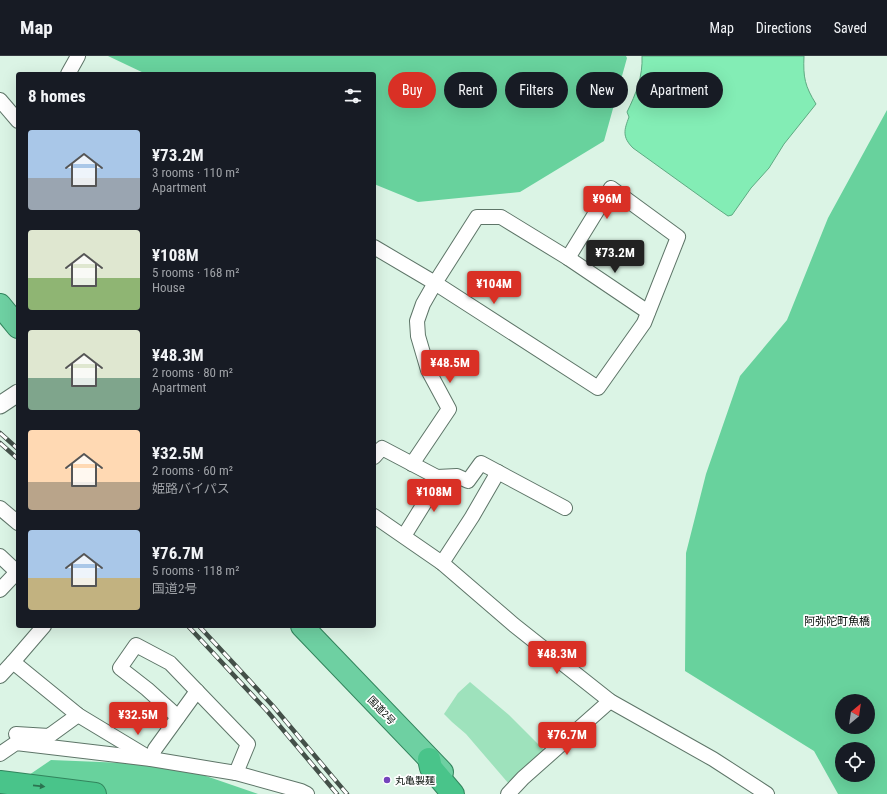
<!DOCTYPE html>
<html lang="en">
<head>
<meta charset="utf-8">
<style>
	body { margin:0; font-family:"Roboto Condensed","Noto Sans JP",sans-serif; background:#20242c; color:#f1f3f6; height:100vh; display:flex; flex-direction:column; font-size:15px; white-space:nowrap }
	* { box-sizing:border-box; margin:0 }
	p { font-size:13px; color:#9ea1a6 }
	.icon { flex:none; width:22px; height:22px; fill:none; stroke:currentColor; stroke-width:2; stroke-linecap:round; stroke-linejoin:round }
	.map { position:relative; flex:1; overflow:hidden }
	.drawer { position:absolute; left:16px; top:16px; width:360px; height:556px; display:flex; flex-direction:column; background:#171b24; border-radius:4px; box-shadow:0 4px 16px #0002 }
	.drawer>* { flex:none }
	.top-card { position:absolute; left:388px; top:16px; width:380px; height:36px; display:flex; gap:8px }
	.needle { width:26px; rotate:29deg }
	.buttons { position:absolute; left:835px; top:638px; display:grid; gap:8px }
	.buttons a { display:grid; place-items:center; width:40px; height:40px; border-radius:50%; background:#171b24; box-shadow:0 4px 16px #0002; font-size:20px }
	.price { position:absolute; translate:-50% -34px; padding:0 9px; border-radius:4px; background:#d93025; color:#fff; font-size:13px; line-height:26px; filter:drop-shadow(0 1px 2px #0008) }
	.price::after { content:''; position:absolute; left:50%; top:24px; width:12px; height:9px; margin-left:-6px; background:inherit; clip-path:polygon(0 0,100% 0,50% 100%) }
	.price.active { background:#222; color:#fff }
	ul { padding:0; list-style:none }
	li { display:flex; align-items:center; gap:12px; height:100px; padding:0 12px }
	li span { display:grid; place-items:center; flex:none; width:112px; height:80px; border-radius:4px; color:#555 }
	li>.icon { margin-inline-start:auto }
	span .icon { width:48px; height:48px; fill:#fffc; stroke-width:1 }
	li b { font-size:17px }
	h2 { display:flex; justify-content:space-between; align-items:center; height:48px; padding:0 12px; font-size:17px }
	.tag { padding:0 14px; border-radius:18px; background:#171b24; box-shadow:0 4px 16px #0002; font-size:14px; line-height:36px }
	.tag.active { background:#d93025; color:#fff }
	header { display:flex; align-items:center; gap:24px; box-sizing:border-box; height:56px; padding:0 20px; background:#171b24; border-bottom:1px solid #363941 }
	header strong { font-size:19px }
	nav { display:flex; gap:22px; margin-inline-start:auto; font-size:14px }
	.map>svg:first-child { display:block }
	.green { fill:#9ee2bc }
	.forest { fill:#68d29d; fill-rule:evenodd }
	.water { fill:#83edb5; stroke:#5eaa82 }
	.lines { fill:none; stroke-linecap:round; stroke-linejoin:round }
	.minor-casing { stroke:#5e7568; stroke-width:16 }
	.tertiary-casing { stroke:#5e7568; stroke-width:19 }
	.trunk-casing { stroke:#32855d; stroke-width:24 }
	.motorway-casing { stroke:#32855d; stroke-width:24 }
	.minor { stroke:#fff; stroke-width:14 }
	.tertiary { stroke:#fff; stroke-width:17 }
	.trunk { stroke:#6ed0a2; stroke-width:22 }
	.motorway { stroke:#49c48a; stroke-width:22 }
	.rail-casing { stroke:#445049; stroke-width:4.5 }
	.rail { stroke:#fff; stroke-width:3; stroke-dasharray:9; stroke-linecap:butt }
	.oneway { fill:#2b7350 }
	.poi-dot { fill:#7444bc; stroke:#fff; stroke-width:1.5 }
	.labels { text-anchor:middle; stroke-width:3.5; stroke-linejoin:round; paint-order:stroke }
	.street-label { font-size:10px; fill:#070f0a; stroke:#fff }
	.poi-label { font-size:10px; fill:#070f0a; stroke:#fff; text-anchor:start }
	.neighbourhood-label { font-size:11px; fill:#070f0a; stroke:#fff }
</style>
</head>
<body>
<header>
<strong>Map</strong>
<nav><a>Map</a><a>Directions</a><a>Saved</a></nav>
</header>
<div class="map">
<svg width="887" height="738" viewBox="0 0 887 738">
	<rect width="100%" height="100%" fill="#dbf4e5"/>
	<path class="green" d="M470,626L509,659L546,696L509,728L466,678L452,666L444,658L458,637Z"/>
	<g class="forest">
		<path d="M108,0H626L627,2L604,85L520,136L418,146L374,128V18H146Z"/>
		<path d="M887,54V738H838L814,695L685,615L686,497L706,418L740,320L787,264L828,162ZM842,645H868V671H842ZM842,693H868V719H842Z"/>
		<path d="M51,704L174,709L258,738H1Z"/>
	</g>
	<path class="water" d="M642,0H804C803,22 805,30 816,48L784,88L769,112L751,132L732,159L728,160L715,151L633,92C622,81 624,74 629,61L627,56C636,38 643,20 642,0Z"/>
	<g class="lines">
		<g class="minor-casing">
			<g id="minor">
				<path d="M68,18L78,0"/>
				<path d="M0,44L18,65"/>
				<path d="M374,191L435,227L598,332L644,267L678,181L611,132L568,202L501,161H477L435,227L423,248L417,265L418,280L428,314L449,353L412,408"/>
				<path d="M568,202L648,256"/>
				<path d="M374,401L382,392L437,421L457,420L468,425L481,407L565,452"/>
				<path d="M0,452L18,467"/>
				<path d="M374,460L442,507L514,569L610,645L713,703L767,738"/>
				<path d="M404,480L435,430L437,421"/>
				<path d="M0,500L17,516L0,534"/>
				<path d="M442,507L472,461L498,416"/>
				<path d="M13,606L44,570"/>
				<path d="M0,620L13,606L78,659L151,703L236,717L301,735L307,738"/>
				<path d="M178,661L147,633L120,612L136,589L170,607L248,688L236,717"/>
				<path d="M16,678L49,680L78,659"/>
				<path d="M0,698L16,687L151,703L155,693L197,635"/>
				<path d="M508,738L523,722L610,645"/>
			</g>
		</g>
		<g class="tertiary-casing">
			<path id="tertiary" d="M0,349L18,337"/>
		</g>
		<g class="trunk-casing">
			<g id="trunk">
				<path d="M0,249L18,271"/>
				<path d="M302,570L442,716"/>
			</g>
		</g>
		<g class="motorway-casing">
			<g id="motorway">
				<path d="M429,703L431,712L453,738"/>
				<path d="M0,726L95,738"/>
			</g>
		</g>
		<use href="#minor" class="minor"/>
		<use href="#tertiary" class="tertiary"/>
		<use href="#trunk" class="trunk"/>
		<use href="#motorway" class="motorway"/>
		<g class="rail-casing">
			<g id="rail">
				<path d="M0,377L18,393"/>
				<path d="M0,387L18,403"/>
				<path d="M188,570L268,656L337,738"/>
				<path d="M199,570L273,650L347,738"/>
			</g>
		</g>
		<use href="#rail" class="rail"/>
	</g>
	<defs><path id="oneway-solid" d="M-6-.8H1V-3.2L6.5 0L1 3.2V.8H-6Z"/></defs>
	<use class="oneway" href="#oneway-solid" transform="translate(39 730) rotate(6)"/>
	<circle class="poi-dot" cx="387" cy="724" r="4"/>
	<g class="labels">
		<g class="street-label">
			<text transform="translate(382 654) rotate(46)" y="4">国道2号</text>
		</g>
		<g class="poi-label">
			<text x="395" y="728">丸亀製麺</text>
		</g>
		<g class="neighbourhood-label">
			<text x="837" y="569">阿弥陀町魚橋</text>
		</g>
	</g>
</svg>
<div class="buttons">
<a><svg class="needle" viewBox="-14 -14 28 28"><path d="M0-13l5 13h-10z" fill="#e53935"/><path d="M0 13l5-13h-10z" fill="#9ea1a6"/></svg></a>
<a><svg class="icon" aria-label="locate" viewBox="0 0 24 24"><circle cx="12" cy="12" r="6"/><path d="M12 2v4M12 18v4M2 12h4M18 12h4"/></svg></a>
</div>
<b class="price" style="left:607px;top:164px">¥96M</b>
<b class="price active" style="left:615px;top:218px">¥73.2M</b>
<b class="price" style="left:494px;top:249px">¥104M</b>
<b class="price" style="left:450px;top:328px">¥48.5M</b>
<b class="price" style="left:434px;top:457px">¥108M</b>
<b class="price" style="left:557px;top:619px">¥48.3M</b>
<b class="price" style="left:138px;top:680px">¥32.5M</b>
<b class="price" style="left:567px;top:700px">¥76.7M</b>
<div class="top-card">
<a class="tag active">Buy</a>
<a class="tag">Rent</a>
<a class="tag">Filters</a>
<a class="tag">New</a>
<a class="tag">Apartment</a>
</div>
<section class="drawer">
<h2>8 homes<svg class="icon" aria-label="filters" viewBox="0 0 24 24"><path d="M4 7h16M4 17h16"/><circle cx="9" cy="7" r="2"/><circle cx="15" cy="17" r="2"/></svg></h2>
<ul>
<li><span style="background:linear-gradient(#a9c7e8 60%,#9aa5b1 0)"><svg class="icon" aria-label="home" viewBox="0 0 24 24"><path d="M3 11l9-7 9 7M6 9v11h12V9"/></svg></span><div><b>¥73.2M</b><p>3 rooms · 110 m²</p><p>Apartment</p></div></li>
<li><span style="background:linear-gradient(#dfe7d0 60%,#8fb573 0)"><svg class="icon" aria-label="home" viewBox="0 0 24 24"><path d="M3 11l9-7 9 7M6 9v11h12V9"/></svg></span><div><b>¥108M</b><p>5 rooms · 168 m²</p><p>House</p></div></li>
<li><span style="background:linear-gradient(#dfe7d0 60%,#7fa58c 0)"><svg class="icon" aria-label="home" viewBox="0 0 24 24"><path d="M3 11l9-7 9 7M6 9v11h12V9"/></svg></span><div><b>¥48.3M</b><p>2 rooms · 80 m²</p><p>Apartment</p></div></li>
<li><span style="background:linear-gradient(#ffd9b3 65%,#b9a48a 0)"><svg class="icon" aria-label="home" viewBox="0 0 24 24"><path d="M3 11l9-7 9 7M6 9v11h12V9"/></svg></span><div><b>¥32.5M</b><p>2 rooms · 60 m²</p><p>姫路バイパス</p></div></li>
<li><span style="background:linear-gradient(#a9c7e8 60%,#c2b280 0)"><svg class="icon" aria-label="home" viewBox="0 0 24 24"><path d="M3 11l9-7 9 7M6 9v11h12V9"/></svg></span><div><b>¥76.7M</b><p>5 rooms · 118 m²</p><p>国道2号</p></div></li>
</ul>
</section>
</div>
</body>
</html>
